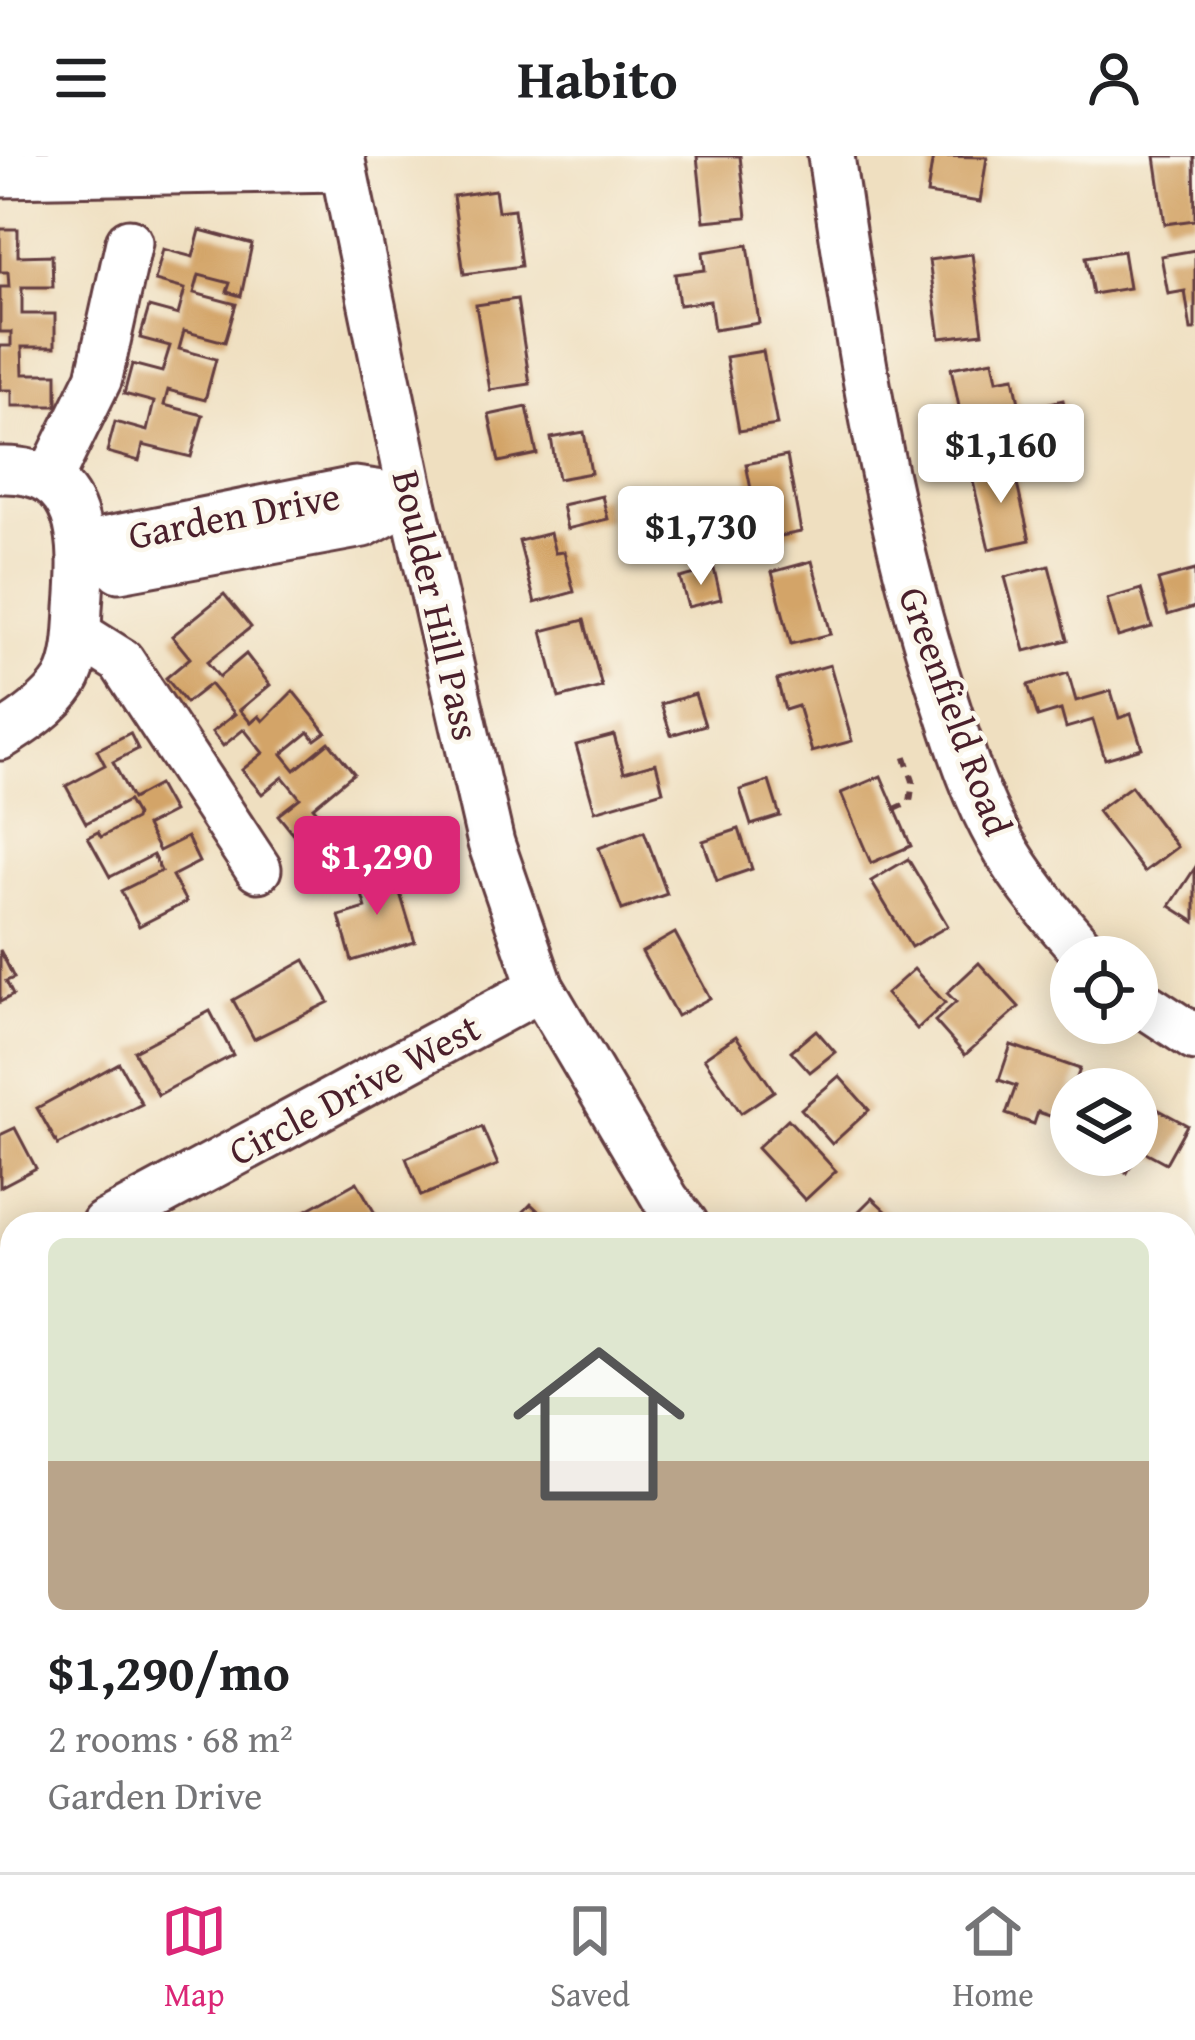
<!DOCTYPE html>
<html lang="en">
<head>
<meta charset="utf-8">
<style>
	body { margin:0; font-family:"Gentium Book Plus",serif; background:#f2f2f2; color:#202124; height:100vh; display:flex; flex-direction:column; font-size:45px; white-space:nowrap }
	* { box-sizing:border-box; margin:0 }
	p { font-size:39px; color:#757577 }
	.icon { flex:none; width:66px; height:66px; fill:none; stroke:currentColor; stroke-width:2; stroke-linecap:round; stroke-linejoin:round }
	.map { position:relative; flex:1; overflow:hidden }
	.panel { position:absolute; left:0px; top:1056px; width:1197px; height:660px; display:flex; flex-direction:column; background:#fff; border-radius:36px 36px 0 0; box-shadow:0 6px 30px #0003 }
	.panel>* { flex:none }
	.buttons { position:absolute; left:1050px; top:780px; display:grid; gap:24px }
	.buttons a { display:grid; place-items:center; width:108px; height:108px; border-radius:50%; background:#fff; box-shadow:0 6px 30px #0003; font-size:60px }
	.price { position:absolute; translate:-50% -102px; padding:0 27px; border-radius:12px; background:#fff; color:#222; font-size:39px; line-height:78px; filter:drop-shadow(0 3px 6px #0008) }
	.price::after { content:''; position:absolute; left:50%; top:72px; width:36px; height:27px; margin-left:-18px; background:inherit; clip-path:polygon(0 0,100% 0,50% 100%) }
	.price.active { background:#db2777; color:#fff }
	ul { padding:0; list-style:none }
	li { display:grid; align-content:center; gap:24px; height:636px; padding:0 48px }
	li+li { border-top:3px solid #e0e0e0 }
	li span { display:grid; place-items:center; height:372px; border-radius:18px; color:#555 }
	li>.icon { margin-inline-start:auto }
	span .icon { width:216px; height:216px; fill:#fffc; stroke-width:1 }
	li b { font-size:51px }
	header { display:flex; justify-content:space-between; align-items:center; height:156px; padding:0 48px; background:#fff; font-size:54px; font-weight:800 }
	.dock { display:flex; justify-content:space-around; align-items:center; height:168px; border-top:3px solid #e0e0e0; background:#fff; font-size:33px; color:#757577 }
	.dock a { display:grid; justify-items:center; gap:6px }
	.dock .active { color:#db2777 }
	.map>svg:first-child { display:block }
	.building { fill:#d3a468 }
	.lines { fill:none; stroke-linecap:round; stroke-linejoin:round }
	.minor-casing { stroke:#633c41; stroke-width:51 }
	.path { stroke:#633c41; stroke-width:6; stroke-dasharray:9 9; stroke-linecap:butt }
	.minor { stroke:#fff; stroke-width:45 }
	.labels { text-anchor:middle; stroke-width:9; stroke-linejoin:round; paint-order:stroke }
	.street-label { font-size:39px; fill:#4a1f2b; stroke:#fbf7ec }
</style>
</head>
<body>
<header><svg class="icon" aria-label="menu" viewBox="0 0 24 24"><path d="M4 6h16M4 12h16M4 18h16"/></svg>Habito<svg class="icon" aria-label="person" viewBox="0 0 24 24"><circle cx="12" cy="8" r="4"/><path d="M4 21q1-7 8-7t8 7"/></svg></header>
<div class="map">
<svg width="1195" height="1716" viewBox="0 0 1195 1716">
	<rect width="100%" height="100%" fill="#fbf7ec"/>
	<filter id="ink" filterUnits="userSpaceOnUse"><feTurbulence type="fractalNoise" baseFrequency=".00833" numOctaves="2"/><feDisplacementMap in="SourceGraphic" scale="24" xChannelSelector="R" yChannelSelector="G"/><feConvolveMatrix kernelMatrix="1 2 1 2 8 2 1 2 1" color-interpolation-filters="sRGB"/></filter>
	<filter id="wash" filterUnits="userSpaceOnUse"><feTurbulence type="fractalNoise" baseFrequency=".004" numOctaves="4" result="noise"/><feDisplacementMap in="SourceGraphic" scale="48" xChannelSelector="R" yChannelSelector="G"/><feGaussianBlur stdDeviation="2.7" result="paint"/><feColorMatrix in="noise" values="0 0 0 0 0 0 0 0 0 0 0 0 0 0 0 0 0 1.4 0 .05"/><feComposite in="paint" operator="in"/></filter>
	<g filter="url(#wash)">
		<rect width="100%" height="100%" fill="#efdfc0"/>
		<g id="blocks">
			<g class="building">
				<path d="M697,0H740L747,61L704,65Z"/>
				<path d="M933,0L987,1L980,46L927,38Z"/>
				<path d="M1155,0H1194L1195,64L1165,68Z"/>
				<path d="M495,34L498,55L514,53L521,110L464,118L453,40Z"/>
				<path d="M0,73H18V100L52,99L53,131H22V158H55V191H22L23,218H57V250H12V234H0V190H11V176H0V131H9L8,116H0Z"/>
				<path d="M200,74L252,88L241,140L227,136L230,127L199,119L194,137L236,148L225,186L184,175L179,193L216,203L205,244L168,234L164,249L203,259L191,301L143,289L139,305L107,296L115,266L147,275L154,246L124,238L132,208L162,216L170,190L140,182L149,151L178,159L185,133L155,125L163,93L193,101Z"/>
				<path d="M748,89L759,167L714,174L710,145L679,149L675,118L705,114L703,96Z"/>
				<path d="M1195,94V174H1191L1185,135L1168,138L1161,100Z"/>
				<path d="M1123,95L1129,132L1093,138L1086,101Z"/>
				<path d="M972,98L983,177L940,182L929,104Z"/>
				<path d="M517,143L530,228L490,234L476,149Z"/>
				<path d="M763,195L777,269L739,275L726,201Z"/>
				<path d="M993,204L997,224L1014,221L1021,258L963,270L951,212Z"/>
				<path d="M1063,244L1070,274L1035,282L1028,252Z"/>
				<path d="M527,251L537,298L499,306L489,259Z"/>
				<path d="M584,276L591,317L558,323L551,282Z"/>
				<path d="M787,300L801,376L761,384L746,308Z"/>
				<path d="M1012,307L1030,384L989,393L971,317Z"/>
				<path d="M602,340L608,363L567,373L562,349Z"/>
				<path d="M550,377L555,397L564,396L574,436L535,447L519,385Z"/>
				<path d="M812,405L831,478L791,488L772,416Z"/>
				<path d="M1049,410L1068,484L1025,495L1005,421Z"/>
				<path d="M714,413L721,443L688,451L680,422Z"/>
				<path d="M1195,414V451L1168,459L1158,424Z"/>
				<path d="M1141,433L1152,471L1118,481L1107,443Z"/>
				<path d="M224,438L251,471L207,506L219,521L246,498L270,529L240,554L251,567L259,560L263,565L293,535L326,576L315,584L309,576L282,598L295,614L329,586L354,617L313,651L324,664L299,685L278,659L300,642L283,621L262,638L242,614L263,597L244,573L223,590L212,576L235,558L210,528L186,547L166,522L190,502L172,480Z"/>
				<path d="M584,464L602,531L559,542L542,475Z"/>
				<path d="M830,509L852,585L812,596L798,550L785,554L777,524Z"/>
				<path d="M1068,517L1076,545L1111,535L1119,562L1131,558L1142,592L1105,603L1093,564L1066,572L1061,554L1038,561L1028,529Z"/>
				<path d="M695,538L705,569L671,579L661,548Z"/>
				<path d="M130,577L138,593L113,606L132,643L158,629L173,656L146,670L159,695L187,681L199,706L172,720L186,746L139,770L121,735L161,715L153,699L110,721L88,681L98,676L101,681L135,663L136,659L128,645L86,667L66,630L105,609L97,594Z"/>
				<path d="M614,579L624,616L656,607L663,635L595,655L576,589Z"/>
				<path d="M881,620L911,690L871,707L841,637Z"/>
				<path d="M769,625L780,660L751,669L740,634Z"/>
				<path d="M1131,630L1177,691L1144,716L1097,655Z"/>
				<path d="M739,673L752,713L717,725L703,685Z"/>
				<path d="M644,675L667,738L622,754L599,692Z"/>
				<path d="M908,703L948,770L911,791L871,725Z"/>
				<path d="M392,711L415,786L352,805L339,760L366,752L357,722Z"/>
				<path d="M1195,712V766L1170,750Z"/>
				<path d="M675,777L710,842L677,860L642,796Z"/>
				<path d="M0,794L14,822L6,825L13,839L0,846Z"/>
				<path d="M305,804L329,846L254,883L233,844Z"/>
				<path d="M979,807L1019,851L965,899L935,865L956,846L947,837Z"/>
				<path d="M914,813L945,847L917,873L886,838Z"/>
				<path d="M210,855L233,899L158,939L134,895Z"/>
				<path d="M816,874L835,896L810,916L791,895Z"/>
				<path d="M736,880L774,935L741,957L704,902Z"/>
				<path d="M1011,889L1080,913L1062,964L1038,956L1034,968L1006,958L1016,930L999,924Z"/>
				<path d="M119,907L142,948L58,989L37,952Z"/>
				<path d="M839,920L869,954L832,988L801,953Z"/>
				<path d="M1137,942L1187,969L1166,1007L1140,993L1127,1017L1094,999H1137Z"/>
				<path d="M788,963L836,1015L805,1044L757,992Z"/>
				<path d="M482,971L498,1009L421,1040L406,1002Z"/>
				<path d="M15,972L36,1012L0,1031V979Z"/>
				<path d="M357,1026L380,1066L282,1068Z"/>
				<path d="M872,1042L900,1068H846Z"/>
				<path d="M531,1048L552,1068H512Z"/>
				<path d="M12,1284V1325L1,1330L0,1291Z"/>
				<path d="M0,1402L12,1411V1469L0,1460Z"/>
				<path d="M1185,1519L1195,1522V1545L1186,1573Z"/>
				<path d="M0,1683L12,1687V1704H24L20,1716H0Z"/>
				<path d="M706,1704H757L754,1716Z"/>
				<path d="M791,1704H850L847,1716H788Z"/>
				<path d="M961,1704H994L991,1716H958Z"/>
			</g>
		</g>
	</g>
	<g filter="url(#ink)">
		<use href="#blocks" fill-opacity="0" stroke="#633c41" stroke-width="3"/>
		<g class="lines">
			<g class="minor-casing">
				<g id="minor">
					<path d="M341,0L412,342L491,687L541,832L666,1044L685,1068"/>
					<path d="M831,0C857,179 884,358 940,530C957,582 973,637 1000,684C1024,727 1056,765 1089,801"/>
					<path d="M0,18L341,12"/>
					<path d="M0,314C87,311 84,388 79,452C78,474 77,507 65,526C50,549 23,567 0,581"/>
					<path d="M49,324L99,222L129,86"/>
					<path d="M83,404L107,384L355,334L412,342"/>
					<path d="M119,413L363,368L412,342"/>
					<path d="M78,478L121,505L258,713"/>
					<path d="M1137,844L1195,882"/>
					<path d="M104,1068L541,832"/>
					<path d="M0,1124L12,1118"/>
					<path d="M1185,1413L1195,1417"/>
					<path d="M0,1570L12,1578"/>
					<path d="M383,1704L421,1716"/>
				</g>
			</g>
			<path class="path" d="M895,653L910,646L913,625L903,596"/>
			<use href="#minor" class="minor"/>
		</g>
	</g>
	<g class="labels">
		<g class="street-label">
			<text transform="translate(234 359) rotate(-11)" y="14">Garden Drive</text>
			<text transform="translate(437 449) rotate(77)" y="14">Boulder Hill Pass</text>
			<text transform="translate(956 555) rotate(70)" y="14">Greenfield Road</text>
			<text transform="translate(354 933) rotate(-28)" y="14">Circle Drive West</text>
		</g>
	</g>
</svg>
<div class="buttons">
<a><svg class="icon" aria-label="locate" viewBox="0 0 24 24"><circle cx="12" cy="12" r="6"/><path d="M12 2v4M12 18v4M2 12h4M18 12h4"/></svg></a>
<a><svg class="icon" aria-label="layers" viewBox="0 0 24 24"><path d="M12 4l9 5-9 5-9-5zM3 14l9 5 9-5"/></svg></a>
</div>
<b class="price" style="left:1001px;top:350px">$1,160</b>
<b class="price" style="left:701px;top:432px">$1,730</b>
<b class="price active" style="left:377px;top:762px">$1,290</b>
<section class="panel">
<ul>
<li><span style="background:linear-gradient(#dfe7d0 60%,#b9a48a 0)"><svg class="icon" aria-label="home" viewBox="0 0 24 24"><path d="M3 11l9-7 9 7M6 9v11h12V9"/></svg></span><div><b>$1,290/mo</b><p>2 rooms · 68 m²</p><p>Garden Drive</p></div></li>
</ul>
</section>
</div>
<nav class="dock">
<a class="active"><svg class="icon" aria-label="map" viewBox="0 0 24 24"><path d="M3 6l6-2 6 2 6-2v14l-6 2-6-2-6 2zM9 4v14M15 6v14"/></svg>Map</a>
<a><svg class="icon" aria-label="saved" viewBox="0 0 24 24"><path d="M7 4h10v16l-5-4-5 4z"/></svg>Saved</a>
<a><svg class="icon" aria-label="home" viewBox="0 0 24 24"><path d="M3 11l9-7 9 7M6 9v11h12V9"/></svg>Home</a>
</nav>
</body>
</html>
